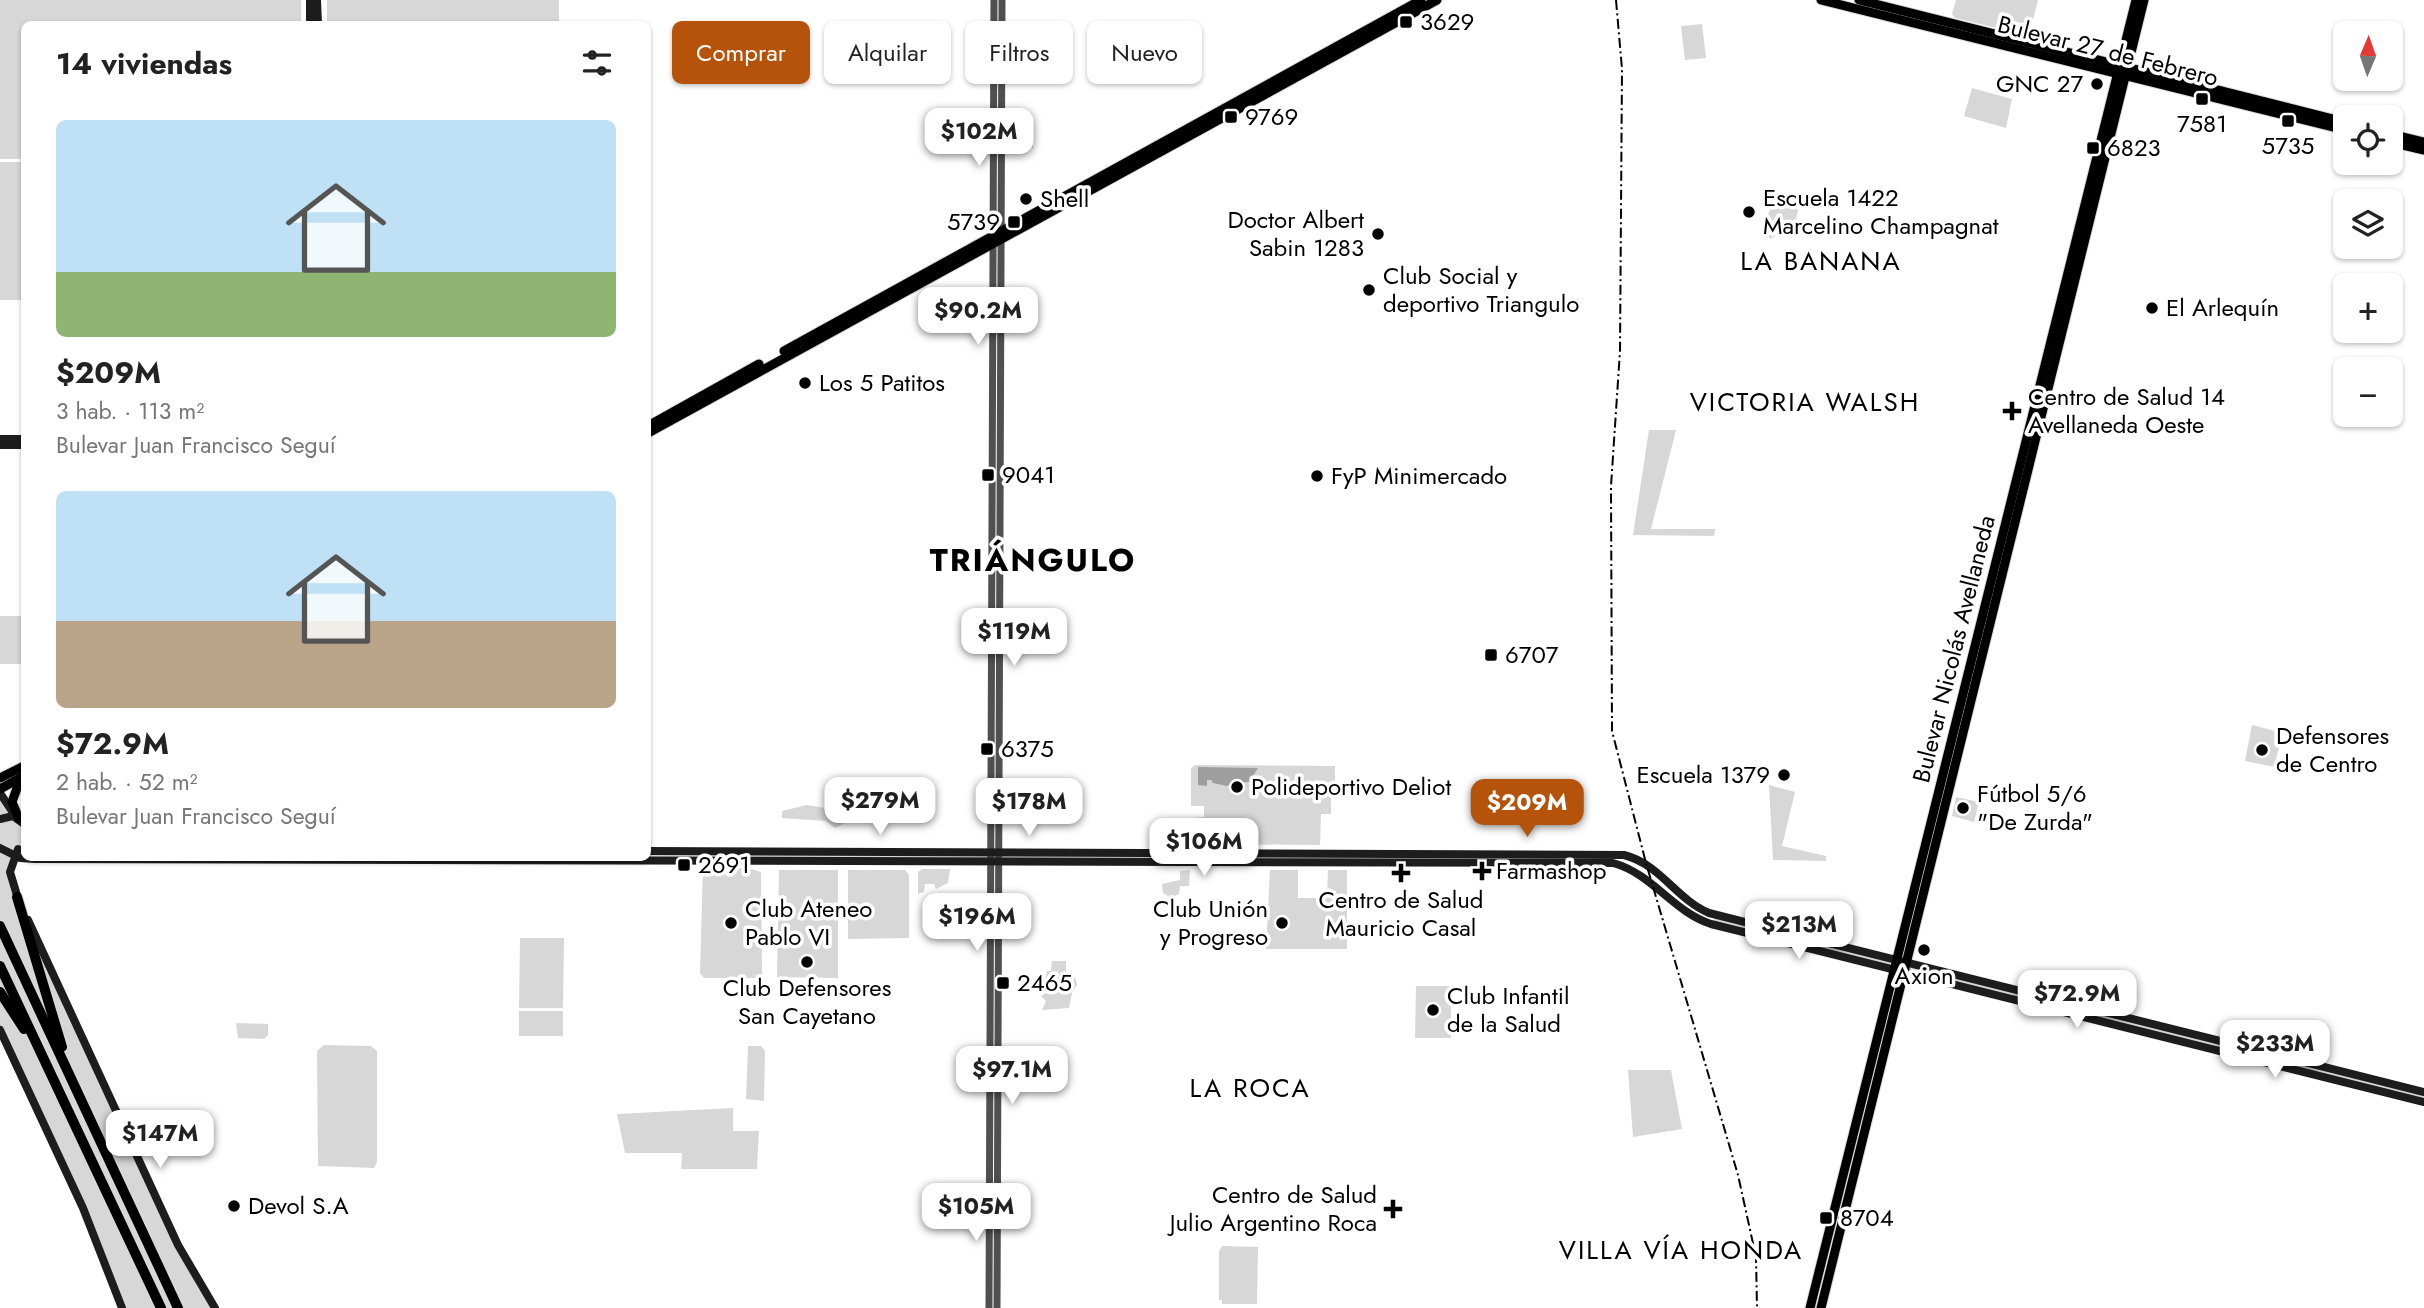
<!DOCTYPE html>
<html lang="es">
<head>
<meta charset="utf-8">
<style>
	body { margin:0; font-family:Jost,sans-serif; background:#f6f6f6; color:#222; height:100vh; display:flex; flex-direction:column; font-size:26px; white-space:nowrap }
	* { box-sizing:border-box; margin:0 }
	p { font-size:23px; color:#767676 }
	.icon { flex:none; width:38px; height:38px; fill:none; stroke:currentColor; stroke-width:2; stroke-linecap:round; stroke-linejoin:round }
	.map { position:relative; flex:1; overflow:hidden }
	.panel { position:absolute; left:21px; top:21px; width:630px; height:840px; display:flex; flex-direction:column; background:#fff; border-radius:10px; box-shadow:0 2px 5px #0004 }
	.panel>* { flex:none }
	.banner { position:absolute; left:672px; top:21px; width:665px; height:63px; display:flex; gap:14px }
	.needle { width:46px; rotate:2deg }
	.tools { position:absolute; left:2333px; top:21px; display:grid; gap:14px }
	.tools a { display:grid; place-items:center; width:70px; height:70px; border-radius:10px; background:#fff; box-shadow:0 2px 5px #0004; font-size:35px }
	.price { position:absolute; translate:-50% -60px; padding:0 16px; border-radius:14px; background:#fff; color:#222; font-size:23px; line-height:46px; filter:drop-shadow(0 2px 4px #0008) }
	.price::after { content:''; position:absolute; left:50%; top:42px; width:21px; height:16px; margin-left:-10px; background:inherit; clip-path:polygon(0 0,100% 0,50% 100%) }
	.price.active { background:#b45309; color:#fff }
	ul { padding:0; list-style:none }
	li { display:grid; align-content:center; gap:14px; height:371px; padding:0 35px }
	li span { display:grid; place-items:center; height:217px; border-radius:10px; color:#555 }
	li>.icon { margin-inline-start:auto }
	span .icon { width:126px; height:126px; fill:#fffc; stroke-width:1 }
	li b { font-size:30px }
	h2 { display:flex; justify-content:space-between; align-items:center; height:84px; padding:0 35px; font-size:30px }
	.pill { padding:0 24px; border-radius:10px; background:#fff; box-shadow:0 2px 5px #0004; font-size:24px; line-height:63px }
	.pill.active { background:#b45309; color:#fff }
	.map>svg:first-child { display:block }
	.green { fill:#d7d7d7 }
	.water { fill:#9e9e9e }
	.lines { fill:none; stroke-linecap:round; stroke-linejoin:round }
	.primary-casing { stroke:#dbdbdb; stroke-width:11 }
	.motorway-casing { stroke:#dbdbdb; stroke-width:12 }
	.tertiary { stroke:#505050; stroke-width:7 }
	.secondary { stroke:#1d1d1d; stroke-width:8 }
	.primary { stroke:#000; stroke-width:9 }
	.motorway { stroke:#000; stroke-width:10 }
	.rail { stroke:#000; stroke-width:2; stroke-dasharray:10 3.5 2 3.5; stroke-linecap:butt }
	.poi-dot { fill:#000; stroke:#fff; stroke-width:2.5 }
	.labels { text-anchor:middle; stroke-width:7; stroke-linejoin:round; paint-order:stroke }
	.poi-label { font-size:24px; fill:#000; stroke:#fff; text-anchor:start }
	.street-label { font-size:24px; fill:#000; stroke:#fff }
	.neighbourhood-label { font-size:26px; letter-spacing:2px; fill:#000; stroke:#fff }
	.district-label { font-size:32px; font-weight:bold; letter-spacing:2px; fill:#000; stroke:#fff }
</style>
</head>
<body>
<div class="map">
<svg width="2424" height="1308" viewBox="0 0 2424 1308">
	<rect width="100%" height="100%" fill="#fff"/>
	<g class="green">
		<path d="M0,0H301V24H24V159H0Z"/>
		<rect x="327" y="0" width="232" height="24"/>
		<path d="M1956,0H2038L2030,32L2026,35L1955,18L1952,14Z"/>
		<path d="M1702,24L1706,58L1685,60L1681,26Z"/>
		<path d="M1972,88L2012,99L2006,128L1964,116Z"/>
		<path d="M1011,122H1033V148H1007V126Z"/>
		<rect x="0" y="162" width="24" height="138"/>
		<path d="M1776,196L1798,210L1795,223L1770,239L1762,228Z"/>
		<path d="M1649,430H1676L1651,529H1715L1714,536L1633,535Z"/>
		<rect x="0" y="616" width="24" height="48"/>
		<path d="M2252,725L2283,733L2274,767L2245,761Z"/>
		<path d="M1195,765L1335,766V781L1331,782V814H1321L1320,845L1191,844V818L1204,817V806H1191V768Z"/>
		<path d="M1769,785L1795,792L1782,846L1826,856V861L1773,860Z"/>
		<path d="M0,793L24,822V858H648V851L1558,854V863L20,858L11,866L17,897L158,1200L215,1308H122L102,1251L0,1030Z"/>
		<path d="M1956,797L1979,802L1974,822L1952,816Z"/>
		<path d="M807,805L831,809L849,821L835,828L826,821L782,818V811Z"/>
		<path d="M703,868H748L761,872L762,974L757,978H704L700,973Z"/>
		<path d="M922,869H950L948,883L936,889L934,884H925L924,892L918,894V872Z"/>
		<path d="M779,870H838V978L777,977Z"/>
		<path d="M848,870H905L909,875V938L848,939Z"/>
		<path d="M1190,870L1189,886H1180L1179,894L1171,898L1163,893L1162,884L1180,880V871Z"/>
		<path d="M1270,870H1298V898H1327L1328,870H1347V949H1266Z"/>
		<path d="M1718,915L2424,1092V1102L1711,924Z"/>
		<path d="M520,938H564L563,1008H519Z"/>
		<path d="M1052,961H1066V971L1075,977L1077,985L1072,993L1069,1008L1042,1010L1046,1001L1041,996L1049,991L1045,982L1047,971H1051Z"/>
		<path d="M1416,986H1451V1038H1415Z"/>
		<rect x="519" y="1011" width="44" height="25"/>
		<path d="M236,1023L268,1024V1035L264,1039L238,1038Z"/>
		<path d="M324,1045L371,1046L377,1051V1162L374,1168L318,1166L317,1051Z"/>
		<path d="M748,1046H761L765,1051L764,1101L746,1099Z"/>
		<path d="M1628,1070H1671L1682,1129L1633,1137Z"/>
		<path d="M733,1108V1131H759L757,1169H681L682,1153H625L617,1114Z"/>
		<path d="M1222,1246L1258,1247L1257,1304H1222V1300H1219V1251Z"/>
	</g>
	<path class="water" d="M1198,767L1258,768L1249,782H1233L1227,786L1213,783L1211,780H1207V786L1198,785Z"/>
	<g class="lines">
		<g class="primary-casing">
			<g id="primary">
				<path d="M1821,0L2345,130"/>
				<path d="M1859,0L2345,122"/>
				<path d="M2390,134L2424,142"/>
				<path d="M2390,142L2424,150"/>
				<path d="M784,351L1421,0"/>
				<path d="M648,426L759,364"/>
				<path d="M648,433L1437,0"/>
				<path d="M0,778L24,766"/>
				<path d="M0,789L20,778"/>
				<path d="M19,819L12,802L21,777"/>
				<path d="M1810,1308L2136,0"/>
				<path d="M1821,1308L2144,0"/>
			</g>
		</g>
		<g class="motorway-casing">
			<g id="motorway">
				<path d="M17,897L62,1047"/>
				<path d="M0,926L178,1308"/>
				<path d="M0,966L161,1308"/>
				<path d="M0,992L24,1029"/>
			</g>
		</g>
		<g class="tertiary">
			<path d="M989,1308L994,0"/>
			<path d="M997,1308L1002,0"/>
		</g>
		<g class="secondary">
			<path d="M310,0V24"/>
			<path d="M317,0L318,24"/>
			<path d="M0,439H24"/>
			<path d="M0,445H24"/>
			<path d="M0,793L16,817"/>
			<path d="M0,819L13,816L24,824"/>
			<path d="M0,848L20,858L35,859L1613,863C1653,874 1672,911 1711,924L2424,1102"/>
			<path d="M18,849L10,872L19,902"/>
			<path d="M648,851L1624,855C1660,864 1676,899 1709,913L2424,1092"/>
			<path d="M28,920L178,1245L215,1308"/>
			<path d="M0,1030L83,1208L122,1308"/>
		</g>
		<use href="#primary" class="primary"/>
		<use href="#motorway" class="motorway"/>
		<path class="rail" d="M1616,0L1622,69L1620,351L1611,486L1612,731L1646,863L1738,1175L1756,1257L1757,1308"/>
	</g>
	<g class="poi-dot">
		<rect x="1399" y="15" width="14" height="14" rx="3.5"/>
		<circle cx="2097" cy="84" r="7"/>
		<rect x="2195" y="92" width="14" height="14" rx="3.5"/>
		<rect x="1224" y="110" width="14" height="14" rx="3.5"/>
		<rect x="2281" y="114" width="14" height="14" rx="3.5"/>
		<rect x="2086" y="141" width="14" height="14" rx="3.5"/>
		<circle cx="1026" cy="199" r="7"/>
		<circle cx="1749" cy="212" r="7"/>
		<rect x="1007" y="215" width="14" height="14" rx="3.5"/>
		<circle cx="1378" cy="234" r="7"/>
		<circle cx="1369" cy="290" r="7"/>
		<circle cx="2152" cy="308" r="7"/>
		<circle cx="805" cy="383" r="7"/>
		<path d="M2008.5 400.5h7v7h7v7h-7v7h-7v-7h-7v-7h7z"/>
		<rect x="981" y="468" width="14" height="14" rx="3.5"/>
		<circle cx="1317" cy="476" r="7"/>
		<rect x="1484" y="648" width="14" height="14" rx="3.5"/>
		<rect x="980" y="742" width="14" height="14" rx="3.5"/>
		<circle cx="2262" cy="750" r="7"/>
		<circle cx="1784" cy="775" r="7"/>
		<circle cx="1237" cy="787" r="7"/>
		<circle cx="1963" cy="808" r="7"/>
		<rect x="677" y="858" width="14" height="14" rx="3.5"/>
		<path d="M1478.5 860.5h7v7h7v7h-7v7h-7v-7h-7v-7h7z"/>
		<path d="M1397.5 862.5h7v7h7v7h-7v7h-7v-7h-7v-7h7z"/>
		<circle cx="731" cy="923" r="7"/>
		<circle cx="1282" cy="923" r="7"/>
		<circle cx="1924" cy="950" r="7"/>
		<circle cx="807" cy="962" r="7"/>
		<rect x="996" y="976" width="14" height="14" rx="3.5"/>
		<circle cx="1433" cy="1010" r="7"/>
		<circle cx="234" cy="1206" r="7"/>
		<path d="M1389.5 1198.5h7v7h7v7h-7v7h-7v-7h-7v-7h7z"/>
		<rect x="1819" y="1211" width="14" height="14" rx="3.5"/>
	</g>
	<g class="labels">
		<g class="poi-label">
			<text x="1420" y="30">3629</text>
			<text x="2083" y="92" text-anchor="end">GNC 27</text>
			<text x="1245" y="125">9769</text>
			<text x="2202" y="132" text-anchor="middle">7581</text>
			<text x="2288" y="154" text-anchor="middle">5735</text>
			<text x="2107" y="156">6823</text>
			<text x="1763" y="206">Escuela 1422<tspan x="1763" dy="28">Marcelino Champagnat</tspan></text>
			<text x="1040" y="207">Shell</text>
			<text x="1364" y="228" text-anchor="end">Doctor Albert<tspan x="1364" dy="28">Sabin 1283</tspan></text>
			<text x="1000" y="230" text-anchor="end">5739</text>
			<text x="1383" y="284">Club Social y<tspan x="1383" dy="28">deportivo Triangulo</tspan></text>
			<text x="2166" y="316">El Arlequín</text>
			<text x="819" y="391">Los 5 Patitos</text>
			<text x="2028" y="405">Centro de Salud 14<tspan x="2028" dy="28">Avellaneda Oeste</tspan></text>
			<text x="1002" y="483">9041</text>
			<text x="1331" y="484">FyP Minimercado</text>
			<text x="1505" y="663">6707</text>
			<text x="2276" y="744">Defensores<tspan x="2276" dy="28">de Centro</tspan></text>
			<text x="1001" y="757">6375</text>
			<text x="1770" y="783" text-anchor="end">Escuela 1379</text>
			<text x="1251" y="795">Polideportivo Deliot</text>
			<text x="1977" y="802">Fútbol 5/6<tspan x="1977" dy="28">"De Zurda"</tspan></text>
			<text x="698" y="873">2691</text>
			<text x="1496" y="879">Farmashop</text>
			<text x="1401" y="908" text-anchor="middle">Centro de Salud<tspan x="1401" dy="28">Mauricio Casal</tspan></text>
			<text x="745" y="917">Club Ateneo<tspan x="745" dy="28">Pablo VI</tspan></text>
			<text x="1268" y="917" text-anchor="end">Club Unión<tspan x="1268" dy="28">y Progreso</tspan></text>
			<text x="1924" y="984" text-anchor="middle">Axion</text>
			<text x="1017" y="991">2465</text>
			<text x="807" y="996" text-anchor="middle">Club Defensores<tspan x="807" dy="28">San Cayetano</tspan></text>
			<text x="1447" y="1004">Club Infantil<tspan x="1447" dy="28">de la Salud</tspan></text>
			<text x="1377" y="1203" text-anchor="end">Centro de Salud<tspan x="1377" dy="28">Julio Argentino Roca</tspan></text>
			<text x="248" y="1214">Devol S.A</text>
			<text x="1840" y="1226">8704</text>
		</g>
		<g class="street-label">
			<text transform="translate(2108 51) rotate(14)" y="8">Bulevar 27 de Febrero</text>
			<text transform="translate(1954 649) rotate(-76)" y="8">Bulevar Nicolás Avellaneda</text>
		</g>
		<g class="neighbourhood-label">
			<text x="1821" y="270">LA BANANA</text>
			<text x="1805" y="411">VICTORIA WALSH</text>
			<text x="1250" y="1097">LA ROCA</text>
			<text x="1681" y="1259">VILLA VÍA HONDA</text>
		</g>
		<g class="district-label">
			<text x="1033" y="571">TRIÁNGULO</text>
		</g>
	</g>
</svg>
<div class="tools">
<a><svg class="needle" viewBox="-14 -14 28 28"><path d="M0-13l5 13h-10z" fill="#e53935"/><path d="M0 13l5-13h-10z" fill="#767676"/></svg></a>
<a><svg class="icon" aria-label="locate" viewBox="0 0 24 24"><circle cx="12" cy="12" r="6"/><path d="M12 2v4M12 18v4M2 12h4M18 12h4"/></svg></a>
<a><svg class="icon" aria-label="layers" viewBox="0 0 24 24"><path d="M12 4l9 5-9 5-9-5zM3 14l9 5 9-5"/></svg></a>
<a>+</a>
<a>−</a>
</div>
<b class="price" style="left:979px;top:168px">$102M</b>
<b class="price" style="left:978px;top:347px">$90.2M</b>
<b class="price" style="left:1014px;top:668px">$119M</b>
<b class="price" style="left:880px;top:837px">$279M</b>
<b class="price" style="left:1029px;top:838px">$178M</b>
<b class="price active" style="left:1527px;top:839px">$209M</b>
<b class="price" style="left:1204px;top:878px">$106M</b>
<b class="price" style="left:977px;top:953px">$196M</b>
<b class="price" style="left:1799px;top:961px">$213M</b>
<b class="price" style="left:2077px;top:1030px">$72.9M</b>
<b class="price" style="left:2275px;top:1080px">$233M</b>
<b class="price" style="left:1012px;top:1106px">$97.1M</b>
<b class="price" style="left:160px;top:1170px">$147M</b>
<b class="price" style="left:976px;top:1243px">$105M</b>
<div class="banner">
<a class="pill active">Comprar</a>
<a class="pill">Alquilar</a>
<a class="pill">Filtros</a>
<a class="pill">Nuevo</a>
</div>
<section class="panel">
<h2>14 viviendas<svg class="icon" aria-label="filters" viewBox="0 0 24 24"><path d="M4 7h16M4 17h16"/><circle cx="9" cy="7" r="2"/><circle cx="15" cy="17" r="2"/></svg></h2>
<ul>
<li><span style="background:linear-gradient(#bfe0f5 70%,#8fb573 0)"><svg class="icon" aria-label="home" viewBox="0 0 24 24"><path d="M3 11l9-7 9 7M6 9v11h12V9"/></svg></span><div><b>$209M</b><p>3 hab. · 113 m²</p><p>Bulevar Juan Francisco Seguí</p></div></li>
<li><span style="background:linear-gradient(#bfe0f5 60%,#b9a48a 0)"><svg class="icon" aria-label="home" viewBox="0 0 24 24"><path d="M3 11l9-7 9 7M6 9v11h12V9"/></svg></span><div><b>$72.9M</b><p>2 hab. · 52 m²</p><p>Bulevar Juan Francisco Seguí</p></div></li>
</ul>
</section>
</div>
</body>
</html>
